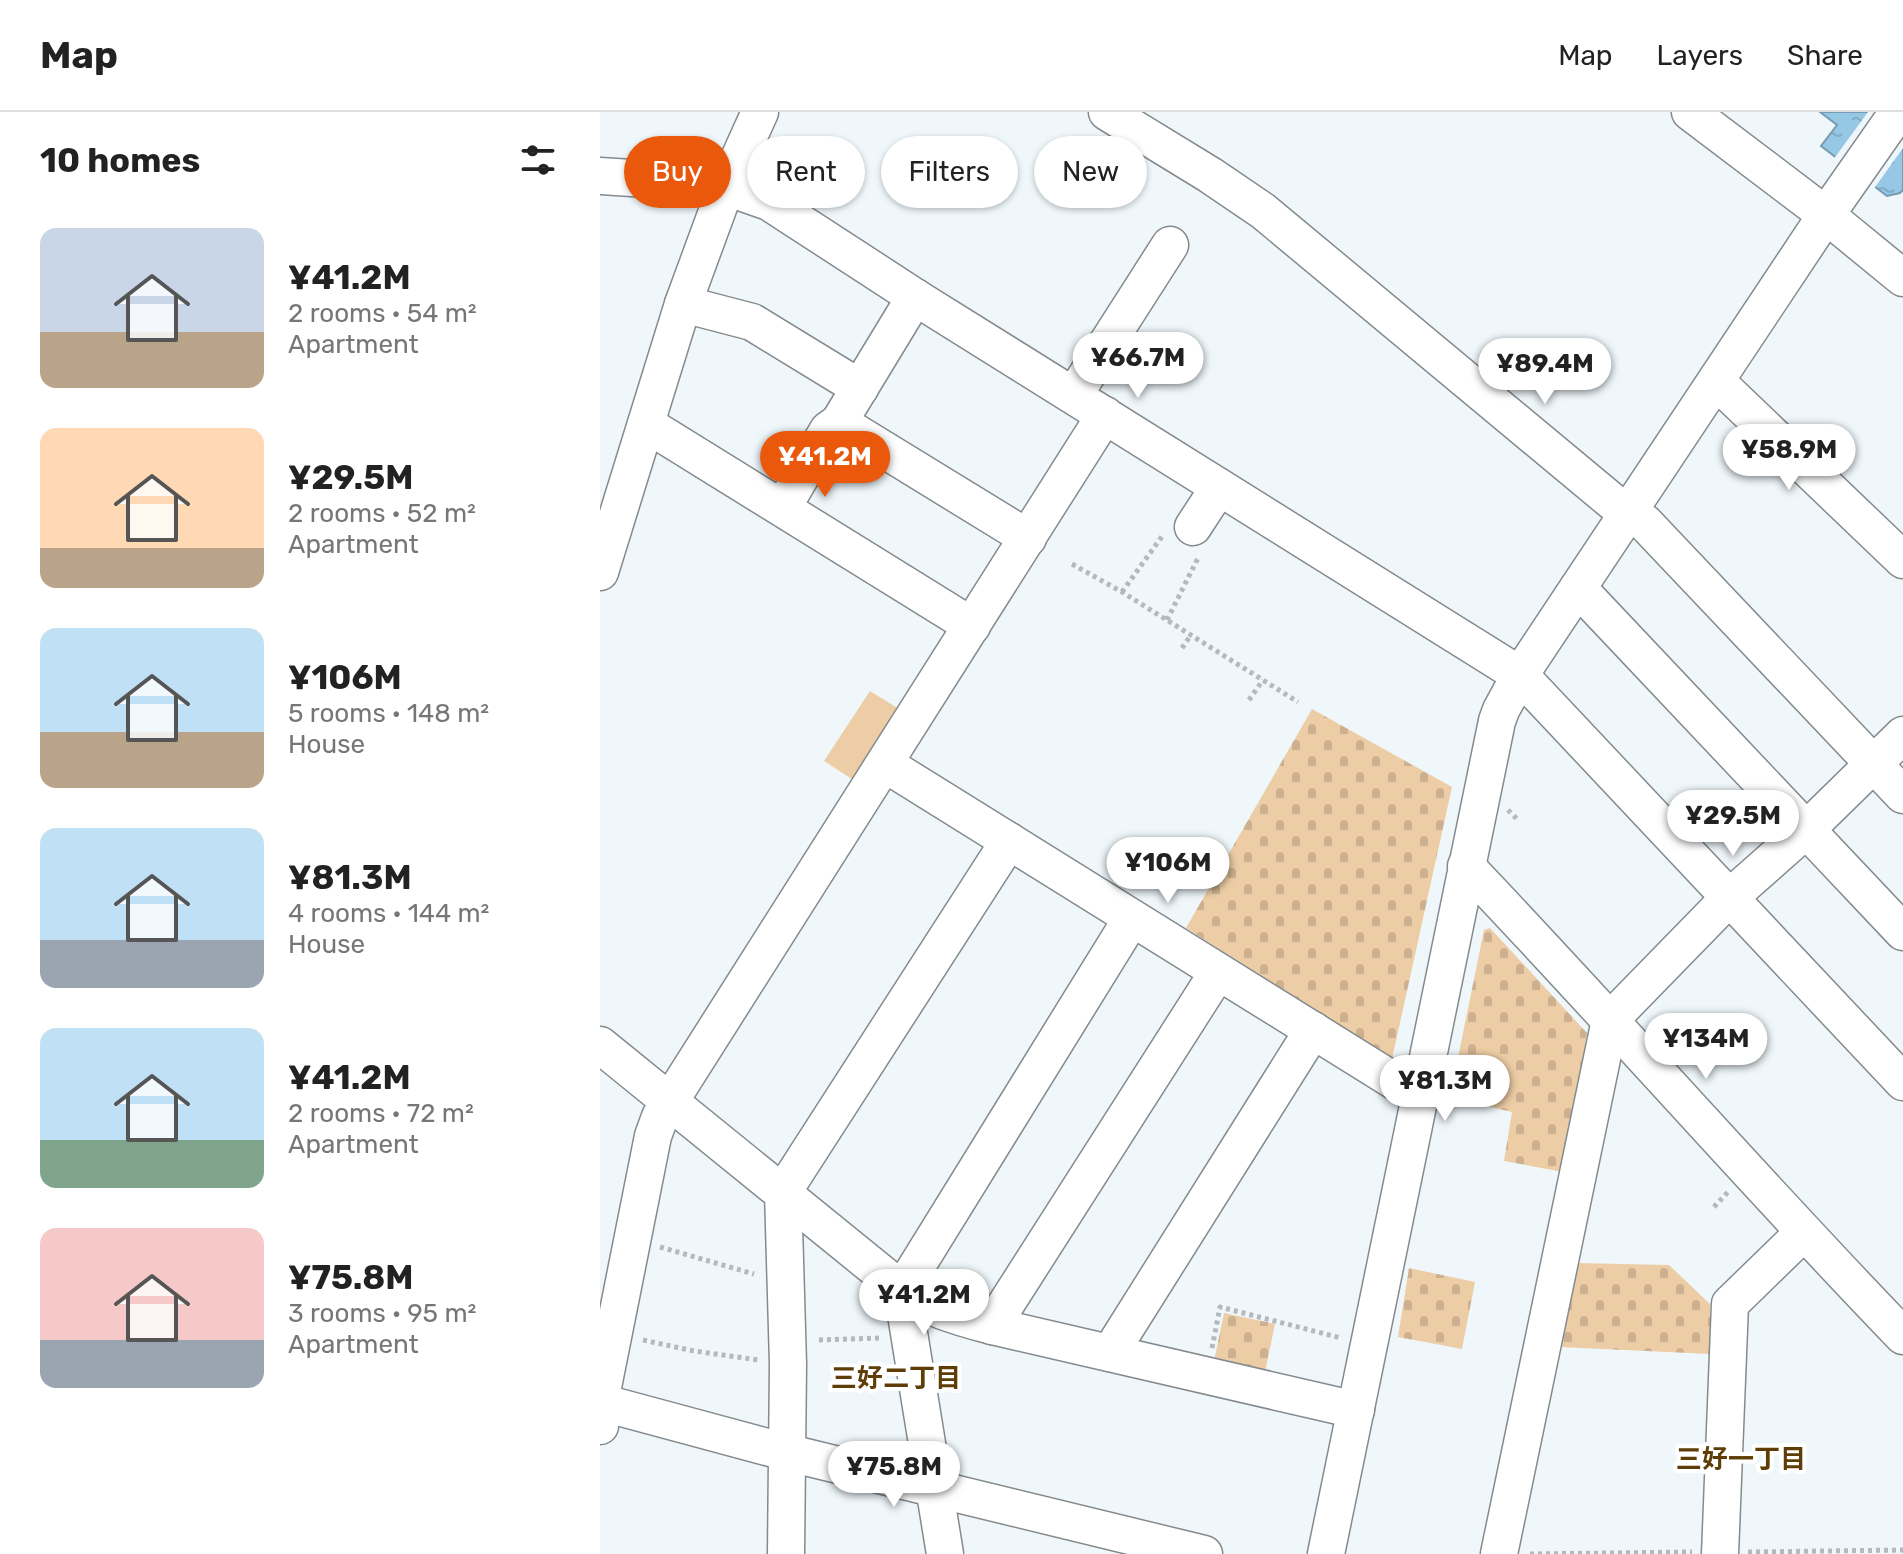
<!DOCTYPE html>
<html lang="en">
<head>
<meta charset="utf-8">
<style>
	body { margin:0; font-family:Rubik,"Noto Sans JP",sans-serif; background:#f6f6f6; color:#222; height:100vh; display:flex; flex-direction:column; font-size:30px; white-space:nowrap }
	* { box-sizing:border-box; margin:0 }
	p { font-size:26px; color:#767676 }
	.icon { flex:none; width:44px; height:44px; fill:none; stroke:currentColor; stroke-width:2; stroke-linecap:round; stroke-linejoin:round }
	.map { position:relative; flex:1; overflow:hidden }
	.details { display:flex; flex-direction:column; background:#fff; width:600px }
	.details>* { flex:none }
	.guide { position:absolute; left:24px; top:24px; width:760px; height:72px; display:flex; gap:16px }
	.price { position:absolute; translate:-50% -68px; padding:0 18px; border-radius:28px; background:#fff; color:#222; font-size:26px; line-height:52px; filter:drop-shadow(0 2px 4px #0008) }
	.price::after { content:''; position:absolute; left:50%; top:48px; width:24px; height:18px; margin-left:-12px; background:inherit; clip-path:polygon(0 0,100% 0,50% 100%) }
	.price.active { background:#ea580c; color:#fff }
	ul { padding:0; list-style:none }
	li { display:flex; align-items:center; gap:24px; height:200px; padding:0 40px }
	li span { display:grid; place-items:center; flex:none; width:224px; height:160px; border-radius:16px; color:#555 }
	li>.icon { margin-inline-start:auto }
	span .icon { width:96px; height:96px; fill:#fffc; stroke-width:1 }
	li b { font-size:34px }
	h2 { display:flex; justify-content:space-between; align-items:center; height:96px; padding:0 40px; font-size:34px }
	.tag { padding:0 28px; border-radius:36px; background:#fff; box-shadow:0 2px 6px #0004; font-size:28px; line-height:72px }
	.tag.active { background:#ea580c; color:#fff }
	header { display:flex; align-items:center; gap:48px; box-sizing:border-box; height:112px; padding:0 40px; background:#fff; border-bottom:2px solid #e0e0e0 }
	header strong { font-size:38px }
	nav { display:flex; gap:44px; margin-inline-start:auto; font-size:28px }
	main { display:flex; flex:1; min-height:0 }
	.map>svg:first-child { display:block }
	.cemetery { fill:url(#cemetery-stones) }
	.park { fill:#edcda5 }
	.water { fill:url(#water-ripples); stroke:#779bb1; stroke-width:2 }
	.pier { fill:#eff7fb }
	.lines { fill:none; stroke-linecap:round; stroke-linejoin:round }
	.minor-casing { stroke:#848a8e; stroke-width:39 }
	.path { stroke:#b3b9bc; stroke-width:5; stroke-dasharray:4 4; stroke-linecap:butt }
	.minor { stroke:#fff; stroke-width:36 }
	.labels { text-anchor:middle; stroke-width:8; stroke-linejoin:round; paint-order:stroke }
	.neighbourhood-label { font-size:26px; font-weight:bold; fill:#5f3d06; stroke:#fff }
</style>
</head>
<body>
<header>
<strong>Map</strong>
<nav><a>Map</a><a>Layers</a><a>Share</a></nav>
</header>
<main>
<section class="details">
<h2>10 homes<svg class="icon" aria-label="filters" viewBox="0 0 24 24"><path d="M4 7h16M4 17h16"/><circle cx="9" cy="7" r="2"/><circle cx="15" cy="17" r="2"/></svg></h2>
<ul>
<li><span style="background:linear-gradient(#c9d6e8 65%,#b9a48a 0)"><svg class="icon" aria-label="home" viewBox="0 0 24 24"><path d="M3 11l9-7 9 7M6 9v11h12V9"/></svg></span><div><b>¥41.2M</b><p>2 rooms · 54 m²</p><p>Apartment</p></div></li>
<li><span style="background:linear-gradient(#ffd9b3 75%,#b9a48a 0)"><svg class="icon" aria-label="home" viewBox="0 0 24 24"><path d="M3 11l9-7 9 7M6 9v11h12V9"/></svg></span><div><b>¥29.5M</b><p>2 rooms · 52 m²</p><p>Apartment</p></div></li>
<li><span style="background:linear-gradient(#bfe0f5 65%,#b9a48a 0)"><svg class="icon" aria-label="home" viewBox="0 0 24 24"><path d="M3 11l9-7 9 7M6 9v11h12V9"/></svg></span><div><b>¥106M</b><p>5 rooms · 148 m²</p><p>House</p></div></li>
<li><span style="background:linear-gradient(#bfe0f5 70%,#9aa5b1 0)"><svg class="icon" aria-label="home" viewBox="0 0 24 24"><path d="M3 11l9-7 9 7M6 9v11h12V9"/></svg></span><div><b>¥81.3M</b><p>4 rooms · 144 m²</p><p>House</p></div></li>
<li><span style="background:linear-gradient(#bfe0f5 70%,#7fa58c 0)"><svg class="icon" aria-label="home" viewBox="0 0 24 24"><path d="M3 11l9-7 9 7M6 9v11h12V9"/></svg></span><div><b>¥41.2M</b><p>2 rooms · 72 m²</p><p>Apartment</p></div></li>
<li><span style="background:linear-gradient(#f6c9c9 70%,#9aa5b1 0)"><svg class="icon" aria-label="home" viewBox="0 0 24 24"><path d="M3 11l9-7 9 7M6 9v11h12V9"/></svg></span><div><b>¥75.8M</b><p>3 rooms · 95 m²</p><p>Apartment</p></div></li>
</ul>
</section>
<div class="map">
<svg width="1303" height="1442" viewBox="0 0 1303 1442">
	<defs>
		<pattern id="cemetery-stones" width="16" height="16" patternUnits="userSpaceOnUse" patternTransform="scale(2)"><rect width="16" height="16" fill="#edcda5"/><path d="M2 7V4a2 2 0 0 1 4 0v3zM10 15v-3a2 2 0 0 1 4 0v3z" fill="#ccb08f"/></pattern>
		<pattern id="water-ripples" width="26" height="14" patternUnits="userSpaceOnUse" patternTransform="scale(2)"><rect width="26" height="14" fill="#96c8e6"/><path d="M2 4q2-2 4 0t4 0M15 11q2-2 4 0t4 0" fill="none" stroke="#82acc6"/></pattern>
	</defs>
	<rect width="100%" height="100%" fill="#eff7fb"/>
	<g class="cemetery">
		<path d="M712,597L852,675L792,947L586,816Z"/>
		<path d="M890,816L987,921L963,1060L904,1049L912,1000L850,985L884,818Z"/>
		<path d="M976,1151L1069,1153L1110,1192V1242L960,1235Z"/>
		<path d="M809,1156L875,1170L862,1237L798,1225Z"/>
		<path d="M624,1201L675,1212L665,1260L614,1249Z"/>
	</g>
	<path class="park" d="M270,579L307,602L261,673L224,649Z"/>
	<path class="water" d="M1220,0H1303V78L1300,81L1287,84L1221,34L1237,13Z"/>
	<path class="pier" d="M1268,0H1303V36L1273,78L1233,48Z"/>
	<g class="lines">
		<g class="minor-casing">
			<g id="minor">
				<path d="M507,0L610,63L663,99L1014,391L1045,411L1303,683"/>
				<path d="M1090,0L1226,103L1303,166"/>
				<path d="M0,64L94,70L126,75L169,90L315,185L920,563L1303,970"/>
				<path d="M83,192L152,210L260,276"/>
				<path d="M1116,269L1303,448"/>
				<path d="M474,283L570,133"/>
				<path d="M239,310L428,426"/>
				<path d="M46,312L372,514"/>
				<path d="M183,395L228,318L239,310L315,185"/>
				<path d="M593,415L619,375"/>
				<path d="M0,460L83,192L126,75L160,0"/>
				<path d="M978,476L1303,820"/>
				<path d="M285,652L820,985"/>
				<path d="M866,754C1014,909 1154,1070 1303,1224"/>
				<path d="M0,933L302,1178C334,1199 356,1204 392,1214L756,1298"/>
				<path d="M392,1214L618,860"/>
				<path d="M510,1241L713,918"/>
				<path d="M0,1290L189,1341L604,1442"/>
				<path d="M0,1314V1290L53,1024L60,1005L505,303"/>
				<path d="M186,1442L188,1252L183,1080L409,729"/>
				<path d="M345,1442L302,1178L532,806"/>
				<path d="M726,1442L897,609L901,598L920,563L1226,103L1298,0"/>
				<path d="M899,1442L1010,908L1129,786L1207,717L1303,623"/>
				<path d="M1120,1442L1130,1192L1203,1121"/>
			</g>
		</g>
		<g class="path">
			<path d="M472,452L522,480L698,590"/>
			<path d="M522,480L563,423"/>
			<path d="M567,508L599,444"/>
			<path d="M582,536L591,523"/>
			<path d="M649,588L663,568"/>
			<path d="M908,698L918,708"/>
			<path d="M1114,1095L1128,1080"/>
			<path d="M60,1135L154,1162"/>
			<path d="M43,1228L94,1239L159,1248"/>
			<path d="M219,1228L281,1226"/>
			<path d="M612,1236L620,1195L741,1226"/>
			<path d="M1148,1440L1303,1438"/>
			<path d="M930,1442L1092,1440"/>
		</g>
		<use href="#minor" class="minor"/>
	</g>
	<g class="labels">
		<g class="neighbourhood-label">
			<text x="296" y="1275">三好二丁目</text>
			<text x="1141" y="1356">三好一丁目</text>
		</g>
	</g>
</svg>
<b class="price" style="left:538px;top:288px">¥66.7M</b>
<b class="price" style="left:945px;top:294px">¥89.4M</b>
<b class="price" style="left:1189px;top:380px">¥58.9M</b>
<b class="price active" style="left:225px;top:387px">¥41.2M</b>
<b class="price" style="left:1133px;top:746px">¥29.5M</b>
<b class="price" style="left:568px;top:793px">¥106M</b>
<b class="price" style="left:1106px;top:969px">¥134M</b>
<b class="price" style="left:845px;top:1011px">¥81.3M</b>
<b class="price" style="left:324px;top:1225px">¥41.2M</b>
<b class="price" style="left:294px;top:1397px">¥75.8M</b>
<div class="guide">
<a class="tag active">Buy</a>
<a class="tag">Rent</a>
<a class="tag">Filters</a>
<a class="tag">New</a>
</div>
</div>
</main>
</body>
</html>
